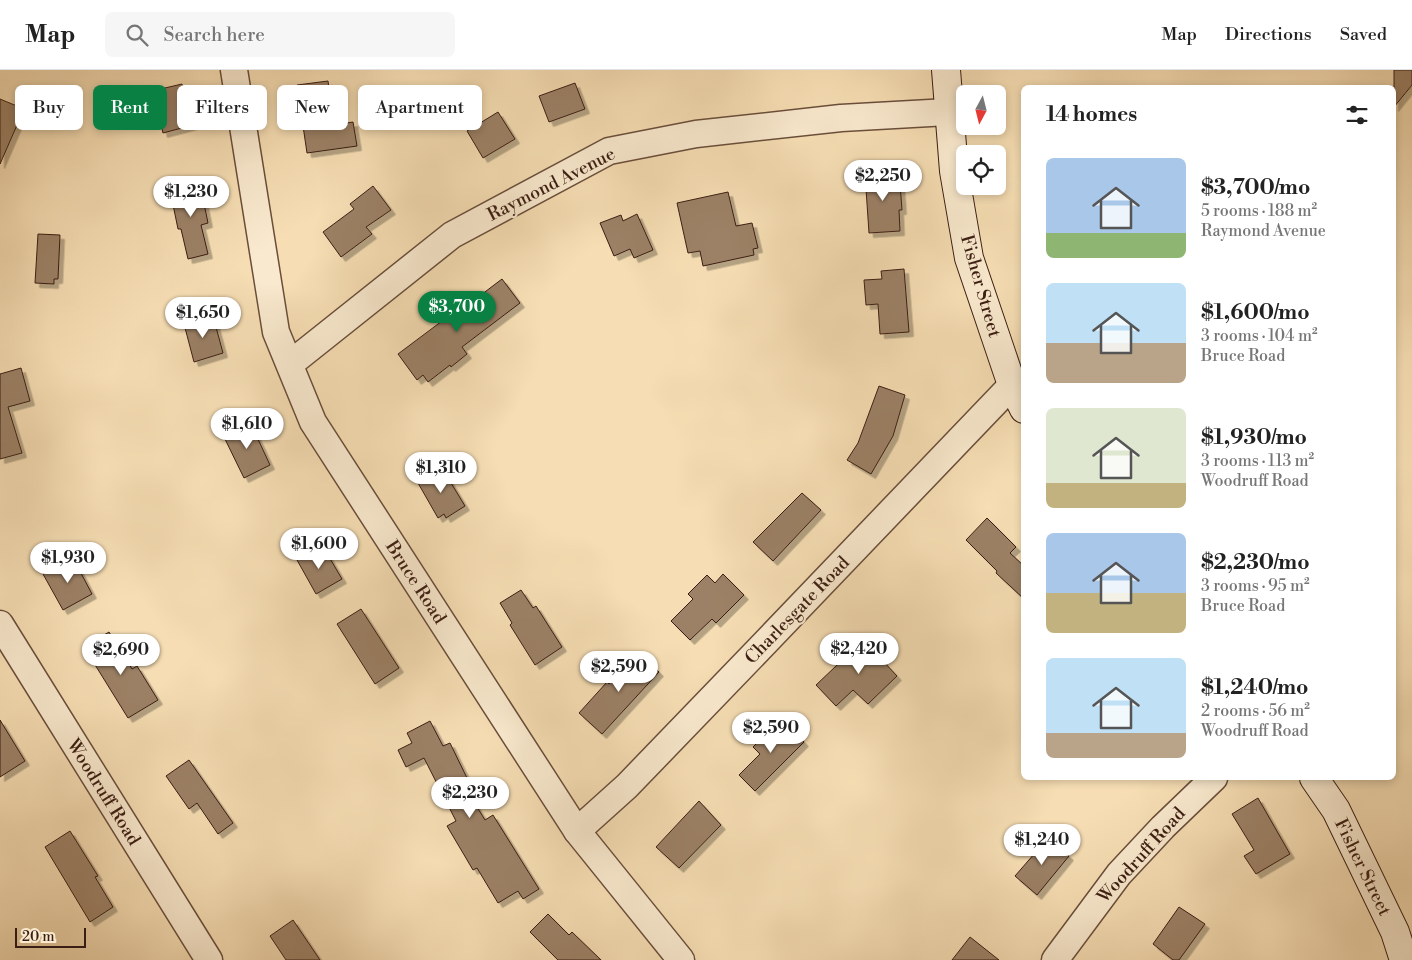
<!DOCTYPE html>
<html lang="en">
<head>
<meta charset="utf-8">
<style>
	body { margin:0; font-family:"Libre Bodoni",serif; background:#f6f6f6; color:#222; height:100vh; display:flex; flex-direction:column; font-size:19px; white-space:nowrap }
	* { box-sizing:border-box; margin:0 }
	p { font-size:16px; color:#767676 }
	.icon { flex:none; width:28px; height:28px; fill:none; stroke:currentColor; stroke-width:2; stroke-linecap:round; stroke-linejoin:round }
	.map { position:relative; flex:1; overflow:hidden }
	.details { position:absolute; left:1021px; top:15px; width:375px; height:695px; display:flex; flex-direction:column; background:#fff; border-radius:8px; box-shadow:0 2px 8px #0003 }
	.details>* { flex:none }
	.banner { position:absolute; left:15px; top:15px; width:475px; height:45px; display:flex; gap:10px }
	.needle { width:32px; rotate:187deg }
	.buttons { position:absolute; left:956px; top:15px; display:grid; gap:10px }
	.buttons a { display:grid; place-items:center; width:50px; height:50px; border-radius:8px; background:#fff; box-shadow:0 2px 8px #0003; font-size:25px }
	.scale { position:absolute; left:15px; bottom:12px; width:71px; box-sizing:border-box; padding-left:5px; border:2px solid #3b1e13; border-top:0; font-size:14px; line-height:18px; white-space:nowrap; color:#3b1e13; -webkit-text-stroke:4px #f9e9ce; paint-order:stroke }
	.price { position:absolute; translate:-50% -42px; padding:0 11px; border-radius:18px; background:#fff; color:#222; font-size:16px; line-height:32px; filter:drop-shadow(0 1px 2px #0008) }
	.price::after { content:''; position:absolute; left:50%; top:30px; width:15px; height:11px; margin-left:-8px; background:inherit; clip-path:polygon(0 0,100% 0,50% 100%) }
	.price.selected { background:#0b8043; color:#fff }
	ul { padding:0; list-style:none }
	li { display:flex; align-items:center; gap:15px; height:125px; padding:0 25px }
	li span { display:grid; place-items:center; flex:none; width:140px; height:100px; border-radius:8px; color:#555 }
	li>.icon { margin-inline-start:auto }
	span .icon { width:60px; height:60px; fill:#fffc; stroke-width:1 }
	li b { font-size:21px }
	h2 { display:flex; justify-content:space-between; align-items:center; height:60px; padding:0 25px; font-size:21px }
	.pill { padding:0 18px; border-radius:8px; background:#fff; box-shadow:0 2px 8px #0003; font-size:18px; line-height:45px }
	.pill.selected { background:#0b8043; color:#fff }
	header { display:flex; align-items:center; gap:30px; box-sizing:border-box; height:70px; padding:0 25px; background:#fff; border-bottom:1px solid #e0e0e0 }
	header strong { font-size:24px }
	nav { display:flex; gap:28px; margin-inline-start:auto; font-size:18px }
	.search { width:350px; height:45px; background:#f6f6f6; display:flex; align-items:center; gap:12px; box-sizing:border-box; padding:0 18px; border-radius:8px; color:#767676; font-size:19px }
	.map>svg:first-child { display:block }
	.building { fill:#9c8166; stroke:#3b1e13; filter:url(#shadow) }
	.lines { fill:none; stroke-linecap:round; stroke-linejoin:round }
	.street-casing { stroke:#6a4e3b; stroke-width:29 }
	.secondary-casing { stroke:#3b1e13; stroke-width:30 }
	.street { stroke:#f9e9ce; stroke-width:26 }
	.secondary { stroke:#f9e9ce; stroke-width:28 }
	.labels { text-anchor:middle; stroke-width:4.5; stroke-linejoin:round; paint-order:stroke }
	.street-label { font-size:18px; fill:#3b1e13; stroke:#f9e9ce }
</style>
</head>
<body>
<header>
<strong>Map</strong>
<div class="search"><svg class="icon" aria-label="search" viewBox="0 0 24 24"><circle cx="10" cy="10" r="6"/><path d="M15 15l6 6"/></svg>Search here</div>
<nav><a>Map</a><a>Directions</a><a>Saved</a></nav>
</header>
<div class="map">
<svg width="1412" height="890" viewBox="0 0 1412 890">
	<defs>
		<filter id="shadow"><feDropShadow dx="4.5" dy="4.5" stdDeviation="0" flood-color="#0004"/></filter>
	</defs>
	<rect width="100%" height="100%" fill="#f6ddb3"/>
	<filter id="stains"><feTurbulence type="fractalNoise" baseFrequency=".004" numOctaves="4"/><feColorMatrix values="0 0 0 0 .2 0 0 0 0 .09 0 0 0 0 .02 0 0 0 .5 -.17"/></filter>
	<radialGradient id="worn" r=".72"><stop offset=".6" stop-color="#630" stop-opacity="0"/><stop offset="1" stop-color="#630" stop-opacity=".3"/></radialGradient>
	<g class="building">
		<path d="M1394,0H1412V15L1394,37Z"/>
		<path d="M328,11L334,55L353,52L357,76L307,83L297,15Z"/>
		<path d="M575,13L585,39L549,52L539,26Z"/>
		<path d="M182,14L193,55L163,63L152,21Z"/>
		<path d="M0,29L24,39L0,94Z"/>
		<path d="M498,42L515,69L483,88L467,61Z"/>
		<path d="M895,102L896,114L900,113L902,140H899L900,161L869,163L865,104Z"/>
		<path d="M200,114L208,153L201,155L208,184L188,189L181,159H178L170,120Z"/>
		<path d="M373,116L391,140L366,157L372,164L341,187L323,162L354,139L350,134Z"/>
		<path d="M728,122L736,156L752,153L758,178L753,179L754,185L703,196L700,181L688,183L677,133Z"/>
		<path d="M637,144L653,180L634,188L630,179L614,186L600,153L621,145L623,151Z"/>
		<path d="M38,164L60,165L58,209H54V214L35,213Z"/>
		<path d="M904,199L909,262L880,264L878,234L866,235L864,210L882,209L881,201Z"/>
		<path d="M502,209L520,233L462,277L467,284L451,297L450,295L428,312L423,305L417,310L398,284L442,251L444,253Z"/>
		<path d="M213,246L223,283L194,292L184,254Z"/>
		<path d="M21,298L30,331L8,337L22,383L0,389V304Z"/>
		<path d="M879,316L905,325L893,366L871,404L847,390L858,373Z"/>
		<path d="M250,352L270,395L244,408L223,365Z"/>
		<path d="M442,398L465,436L446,448L444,444L438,448L418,413Z"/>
		<path d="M802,423L821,440L773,491L753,472Z"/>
		<path d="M987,448L1016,477L1010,483L1024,496V529L996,503L997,501L966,470Z"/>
		<path d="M322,475L342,509L316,524L297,490Z"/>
		<path d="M73,488L92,524L63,540L43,504Z"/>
		<path d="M723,504L744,525L716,553L712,549L690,570L671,551L693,529L688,524L707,505L715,513Z"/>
		<path d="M521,520L533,538L536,536L562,577L535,595L510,555L512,553L500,533Z"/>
		<path d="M361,539L399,598L375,614L337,554Z"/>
		<path d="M109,562L132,599L137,596L158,630L128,648L84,577Z"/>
		<path d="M875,570L889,584L882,590L897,606L868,634L853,620L836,636L816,615L855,578L860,584Z"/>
		<path d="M639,582L659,602L602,664L579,643L607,612L609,614Z"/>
		<path d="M781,649L804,672L755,721L739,705L760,684L753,677Z"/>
		<path d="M0,650L25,691L0,707Z"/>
		<path d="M430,651L443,676L450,673L467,708L461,711L485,750L493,745L539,819L523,829L518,821L498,833L477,798L473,800L447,756L456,751L424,688L406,697L398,680L412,673L407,663Z"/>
		<path d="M189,690L233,753L218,764L197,733L189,739L166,706Z"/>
		<path d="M1258,728L1290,784L1256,804L1244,786L1254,780L1232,744Z"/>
		<path d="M699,731L721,755L679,798L656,777Z"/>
		<path d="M70,761L98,806L95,807L113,837L90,852L45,777Z"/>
		<path d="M1048,768L1069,786L1037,825L1015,806Z"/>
		<path d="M1179,837L1205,854L1179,890H1173L1153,874Z"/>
		<path d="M548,844L569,865L572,862L601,890H558L530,862Z"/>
		<path d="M293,850L320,890H286L270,866Z"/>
		<path d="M970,867L999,890H952Z"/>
	</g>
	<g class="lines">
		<g class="street-casing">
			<g id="street">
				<path d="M234,0L276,262L313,352L577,761L681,890"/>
				<path d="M290,294L452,165L609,81L696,64L841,48L948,42"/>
				<path d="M0,554L209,890"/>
				<path d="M577,761L627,716L763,575L1012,315"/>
				<path d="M1055,890L1119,804L1163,757L1214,708"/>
			</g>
		</g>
		<g class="secondary-casing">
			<g id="secondary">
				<path d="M946,0L954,101L969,188L1012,315L1024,339"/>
				<path d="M1314,708L1336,740L1395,862L1404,890"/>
			</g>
		</g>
		<use href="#street" class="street"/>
		<use href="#secondary" class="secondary"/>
	</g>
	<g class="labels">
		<g class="street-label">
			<text transform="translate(551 114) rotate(-27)" y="6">Raymond Avenue</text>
			<text transform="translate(981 216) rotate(74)" y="6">Fisher Street</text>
			<text transform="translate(416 512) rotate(57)" y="6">Bruce Road</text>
			<text transform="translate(797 540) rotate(-46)" y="6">Charlesgate Road</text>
			<text transform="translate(104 722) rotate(58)" y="6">Woodruff Road</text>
			<text transform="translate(1141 785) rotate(-48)" y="6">Woodruff Road</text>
			<text transform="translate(1363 797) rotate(64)" y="6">Fisher Street</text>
		</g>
	</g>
	<rect width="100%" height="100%" filter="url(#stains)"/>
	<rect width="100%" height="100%" fill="url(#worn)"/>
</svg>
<div class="buttons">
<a><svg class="needle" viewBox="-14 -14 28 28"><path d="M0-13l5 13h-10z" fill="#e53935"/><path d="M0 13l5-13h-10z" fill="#767676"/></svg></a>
<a><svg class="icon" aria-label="locate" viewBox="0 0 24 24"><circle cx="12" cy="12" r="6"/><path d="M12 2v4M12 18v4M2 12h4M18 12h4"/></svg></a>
</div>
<div class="scale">20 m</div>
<b class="price" style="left:883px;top:132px">$2,250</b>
<b class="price" style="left:191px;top:148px">$1,230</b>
<b class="price selected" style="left:457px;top:263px">$3,700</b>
<b class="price" style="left:203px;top:269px">$1,650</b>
<b class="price" style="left:247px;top:380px">$1,610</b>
<b class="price" style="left:441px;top:424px">$1,310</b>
<b class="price" style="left:319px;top:500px">$1,600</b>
<b class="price" style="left:68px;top:514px">$1,930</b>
<b class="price" style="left:859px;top:605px">$2,420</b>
<b class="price" style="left:121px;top:606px">$2,690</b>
<b class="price" style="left:619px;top:623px">$2,590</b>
<b class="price" style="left:771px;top:684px">$2,590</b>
<b class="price" style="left:470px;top:749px">$2,230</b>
<b class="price" style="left:1042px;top:796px">$1,240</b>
<div class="banner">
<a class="pill">Buy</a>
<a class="pill selected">Rent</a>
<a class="pill">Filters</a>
<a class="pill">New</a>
<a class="pill">Apartment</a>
</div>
<section class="details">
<h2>14 homes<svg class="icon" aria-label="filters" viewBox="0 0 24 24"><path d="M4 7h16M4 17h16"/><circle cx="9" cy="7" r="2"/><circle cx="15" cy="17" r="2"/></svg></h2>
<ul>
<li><span style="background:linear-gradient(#a9c7e8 75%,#8fb573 0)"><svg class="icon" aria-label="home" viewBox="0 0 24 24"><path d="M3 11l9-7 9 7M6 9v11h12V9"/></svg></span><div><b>$3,700/mo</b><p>5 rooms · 188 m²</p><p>Raymond Avenue</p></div></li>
<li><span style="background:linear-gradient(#bfe0f5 60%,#b9a48a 0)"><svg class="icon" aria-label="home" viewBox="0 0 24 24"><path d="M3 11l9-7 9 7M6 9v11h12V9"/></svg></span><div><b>$1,600/mo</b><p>3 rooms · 104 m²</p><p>Bruce Road</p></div></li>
<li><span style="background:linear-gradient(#dfe7d0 75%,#c2b280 0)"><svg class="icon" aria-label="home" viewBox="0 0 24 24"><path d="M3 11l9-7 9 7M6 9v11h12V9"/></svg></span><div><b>$1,930/mo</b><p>3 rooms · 113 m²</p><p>Woodruff Road</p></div></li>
<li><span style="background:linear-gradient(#a9c7e8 60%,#c2b280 0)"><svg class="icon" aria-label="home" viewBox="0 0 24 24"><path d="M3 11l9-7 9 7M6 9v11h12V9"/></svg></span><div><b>$2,230/mo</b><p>3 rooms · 95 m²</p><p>Bruce Road</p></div></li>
<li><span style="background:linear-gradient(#bfe0f5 75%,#b9a48a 0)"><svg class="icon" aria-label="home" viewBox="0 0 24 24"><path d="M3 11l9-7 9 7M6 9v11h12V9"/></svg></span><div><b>$1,240/mo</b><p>2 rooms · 56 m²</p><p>Woodruff Road</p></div></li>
</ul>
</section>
</div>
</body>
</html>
